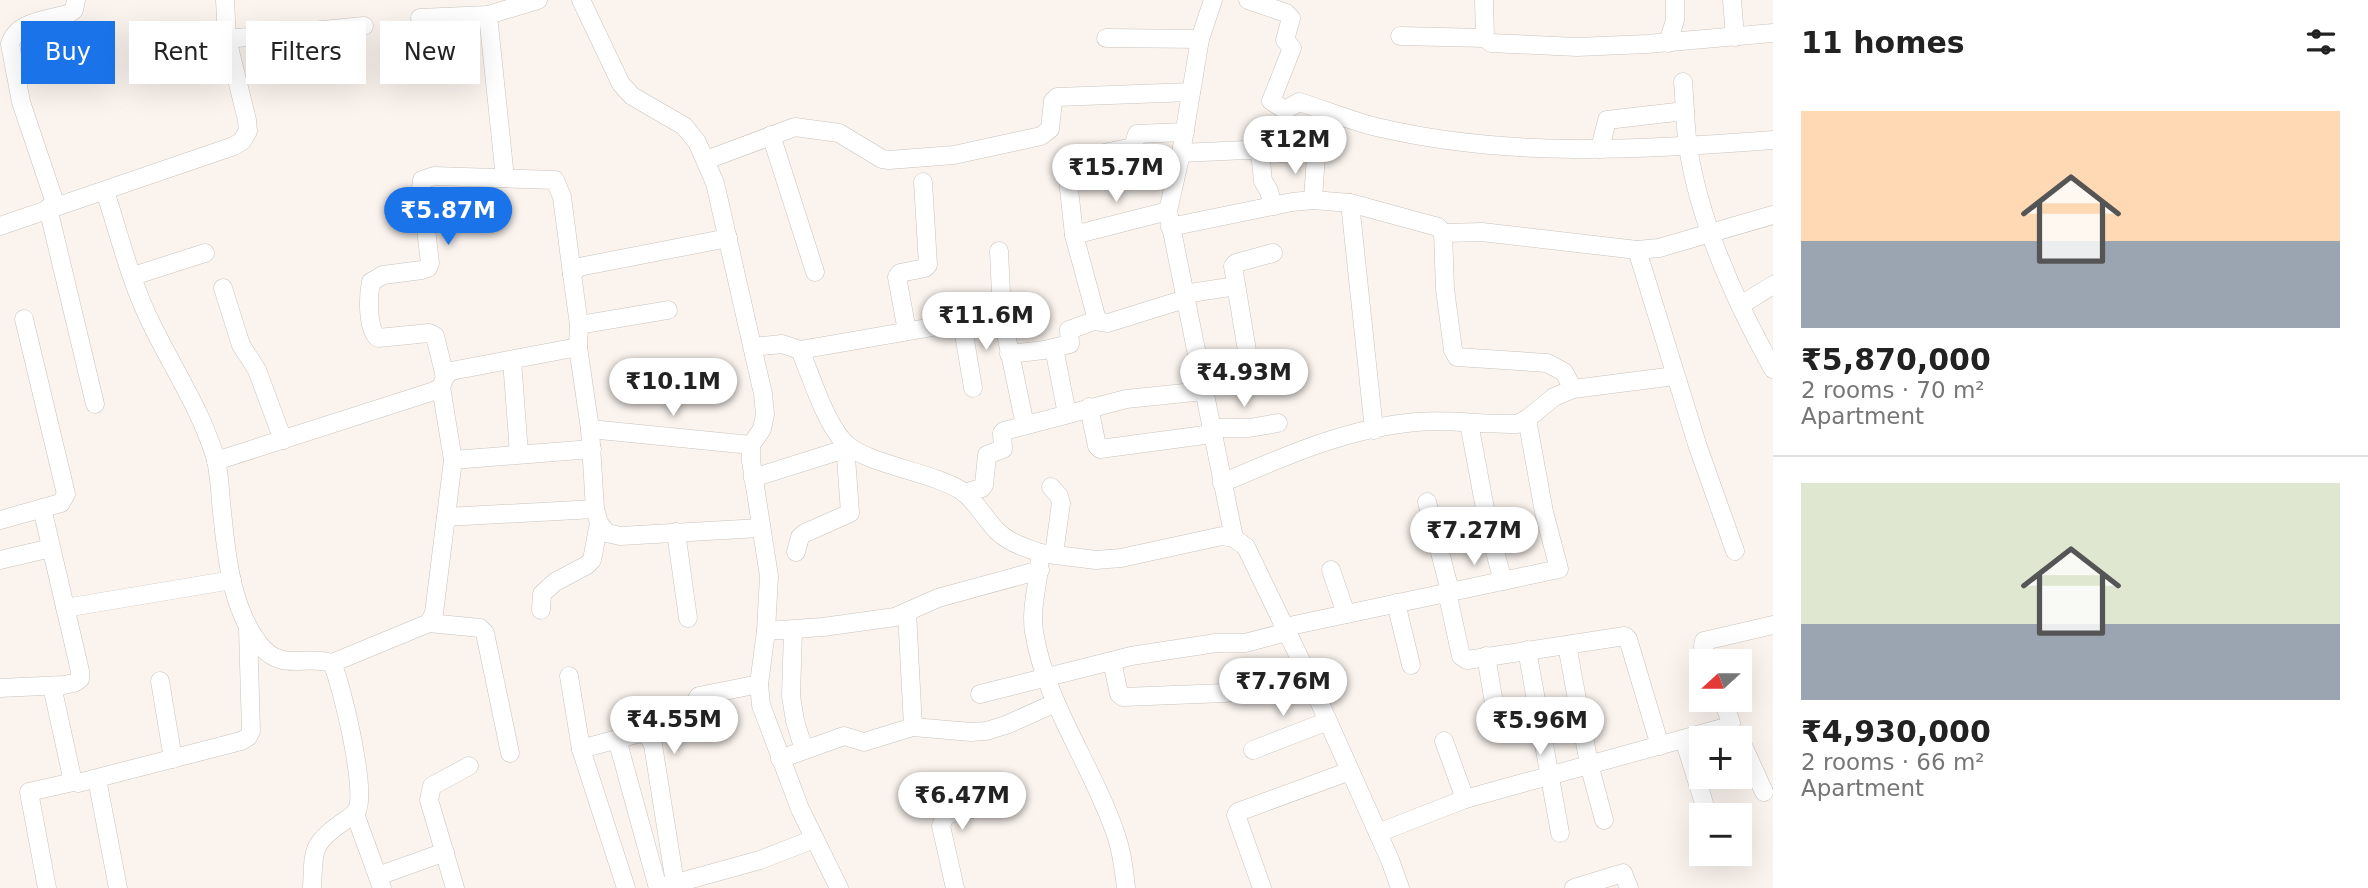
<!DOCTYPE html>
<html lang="en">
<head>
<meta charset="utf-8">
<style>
	body { margin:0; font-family:"DejaVu Sans",sans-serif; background:#f2f2f2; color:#222; height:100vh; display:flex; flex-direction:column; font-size:26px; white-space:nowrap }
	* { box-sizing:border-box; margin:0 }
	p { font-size:23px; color:#767676 }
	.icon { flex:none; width:38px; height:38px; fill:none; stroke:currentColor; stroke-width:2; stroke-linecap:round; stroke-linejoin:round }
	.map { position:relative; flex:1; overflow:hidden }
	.details { display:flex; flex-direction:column; background:#fff; width:595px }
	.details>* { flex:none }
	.top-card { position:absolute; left:21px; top:21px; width:665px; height:63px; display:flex; gap:14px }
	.needle { width:46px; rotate:249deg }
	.fabs { position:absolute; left:1689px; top:649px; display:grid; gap:14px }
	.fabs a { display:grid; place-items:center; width:63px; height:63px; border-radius:0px; background:#fff; box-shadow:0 7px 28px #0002; font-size:35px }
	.price { position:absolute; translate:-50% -60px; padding:0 16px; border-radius:24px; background:#fff; color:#222; font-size:23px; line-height:46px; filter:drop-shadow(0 2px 4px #0008) }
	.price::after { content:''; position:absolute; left:50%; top:42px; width:21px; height:16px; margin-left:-10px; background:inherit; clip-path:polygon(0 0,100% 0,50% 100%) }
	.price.active { background:#1a73e8; color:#fff }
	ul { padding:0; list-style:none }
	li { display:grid; align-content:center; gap:14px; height:371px; padding:0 28px }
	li+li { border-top:2px solid #e0e0e0 }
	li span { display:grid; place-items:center; height:217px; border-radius:0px; color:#555 }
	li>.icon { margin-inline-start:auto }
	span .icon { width:126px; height:126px; fill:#fffc; stroke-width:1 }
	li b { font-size:30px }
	h2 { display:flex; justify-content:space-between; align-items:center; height:84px; padding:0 28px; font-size:30px }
	.chip { padding:0 24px; border-radius:0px; background:#fff; box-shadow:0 7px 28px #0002; font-size:24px; line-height:63px }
	.chip.active { background:#1a73e8; color:#fff }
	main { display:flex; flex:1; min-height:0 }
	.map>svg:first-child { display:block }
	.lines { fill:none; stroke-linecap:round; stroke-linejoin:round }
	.minor-casing { stroke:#c9c3bd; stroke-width:19 }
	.minor { stroke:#fff; stroke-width:18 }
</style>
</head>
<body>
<main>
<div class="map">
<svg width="1773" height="888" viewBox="0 0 1773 888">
	<rect width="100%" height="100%" fill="#faf3ee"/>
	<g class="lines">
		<g class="minor-casing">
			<g id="minor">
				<path d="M581,0L621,84L632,96L684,126L697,142L715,183L763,394L765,414L762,429L751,445V461L769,576L766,631L759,684L761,705L800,809L839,888"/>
				<path d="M1213,0L1200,39L1181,153L1168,211L1234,538"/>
				<path d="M1248,0L1286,13L1291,18L1285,40L1292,48L1271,101L1285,110L1299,102C1326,110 1353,122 1381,128C1510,158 1642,150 1773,140"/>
				<path d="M1484,0L1485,38L1491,43L1577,47L1647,44L1773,33"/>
				<path d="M1732,0L1735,37"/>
				<path d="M488,15L505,178"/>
				<path d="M420,18L488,15L538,0"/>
				<path d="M1400,36L1485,38"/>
				<path d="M1106,38L1200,39"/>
				<path d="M227,39L364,26"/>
				<path d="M1668,43L1675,20V0"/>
				<path d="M1683,82C1685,103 1685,125 1688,147C1700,224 1735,301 1773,369"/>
				<path d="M771,135L815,272"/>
				<path d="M1600,149L1607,120L1685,111"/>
				<path d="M1260,152L1263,181L1269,191L1273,206"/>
				<path d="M1181,153L1246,150L1292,154"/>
				<path d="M706,160L795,127L839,133L882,159L889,160L954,155L1041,136L1050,129L1053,101L1057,97L1191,92"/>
				<path d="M105,191C119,234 130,280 150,321C172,367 202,411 216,460C219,473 220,488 221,502C226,549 229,604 259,644C282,673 304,654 332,663C342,685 367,791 357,810C353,816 346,820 340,824C310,845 314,853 312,888"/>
				<path d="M1313,200L1316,155"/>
				<path d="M1350,203L1374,430"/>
				<path d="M56,206L21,102L10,44C17,21 47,20 68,14L74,10L76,0"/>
				<path d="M48,208L95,404"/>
				<path d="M0,226L234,146L242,141L248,131L247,120L227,39L225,0"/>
				<path d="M1170,227L1292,202L1313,200L1350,203L1438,227L1443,233L1445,289L1453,350L1457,357L1547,363L1564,372L1573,389"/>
				<path d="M1443,233L1482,232L1637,250L1659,248L1773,215"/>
				<path d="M1074,235L1168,211"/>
				<path d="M1637,250L1698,447L1735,551"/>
				<path d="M999,251L1002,315L1025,425"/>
				<path d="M133,276L205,253"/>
				<path d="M223,288L241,345L257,370L283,440"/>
				<path d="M1184,294L1236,286"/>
				<path d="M1741,305L1773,285"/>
				<path d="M1095,321L1108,323L1185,299"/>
				<path d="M962,322L973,388"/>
				<path d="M579,325L668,310"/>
				<path d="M907,331L897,277L900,273L925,268L928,265L923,182"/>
				<path d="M578,347L590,429L595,509L599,523L607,533L620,536L760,528"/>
				<path d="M753,347L782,344L800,350C811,376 825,422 844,442C864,464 933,472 962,491C976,501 985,519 997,531C1009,543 1025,547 1040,553C1040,579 1030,606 1034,632C1046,705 1093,766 1116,835C1122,852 1124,870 1126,888"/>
				<path d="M1054,348L1067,414"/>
				<path d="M800,350L1002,315"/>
				<path d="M1009,354L1044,350L1070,344L1069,330L1097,320L1074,235L1066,161L1133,147L1137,134L1185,132"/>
				<path d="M512,360L519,454"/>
				<path d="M1200,372L1249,363L1233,266L1236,263L1273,253"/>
				<path d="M445,377L435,336L429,333L378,338C367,329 368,296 371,282L383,275L422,270L428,268L430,263L421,188L422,180L434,176L555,180L562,197L572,274"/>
				<path d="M1089,407L1097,446L1100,449L1212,434"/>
				<path d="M1469,423L1489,530L1503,581"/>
				<path d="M1211,428H1249L1278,423"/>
				<path d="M590,429L751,445"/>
				<path d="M453,460L592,449"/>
				<path d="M216,461L434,391L441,387L445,377L451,371L578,347L579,325L572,274L579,267L728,238"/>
				<path d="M753,478L845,449"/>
				<path d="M1222,483C1285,456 1348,428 1416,422C1449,419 1484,425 1517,424L1527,419L1554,397L1573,389L1675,376"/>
				<path d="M1051,487L1059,496L1061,503L1054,554"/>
				<path d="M964,493L982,488L984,485L987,455L1003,449L1002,433L1004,431L1126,399L1204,391"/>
				<path d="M1427,502L1450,591"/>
				<path d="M446,517L595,509"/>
				<path d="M0,520L61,503L66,494L24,319"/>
				<path d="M676,532L688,618"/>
				<path d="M796,552L800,537L805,533L850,513L845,443"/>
				<path d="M1040,553L1096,560L1121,558L1222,536L1234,538L1246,547L1302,663L1390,860L1400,888"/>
				<path d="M0,560L51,548"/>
				<path d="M1331,570L1346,614"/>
				<path d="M1447,592L1461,656L1467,660L1625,636L1628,639L1660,746"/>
				<path d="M1396,603L1411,665"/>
				<path d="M65,608L232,580"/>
				<path d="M541,610L542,594L555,582L587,565L592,560L599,523"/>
				<path d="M907,612L913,727"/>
				<path d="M429,623L480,628L485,633L510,753"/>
				<path d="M1285,627L1559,569L1544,512L1527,419"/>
				<path d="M793,630L791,696L795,721L804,750"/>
				<path d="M766,631L823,627L895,617L938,598L1040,570"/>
				<path d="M1567,645L1589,764L1604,820"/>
				<path d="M1527,650L1560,833"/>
				<path d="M1486,656L1495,709"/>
				<path d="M1112,661L1119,694L1123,697L1225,693L1308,676"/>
				<path d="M1709,662L1703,646L1704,641L1773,625"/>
				<path d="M332,663L429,623L434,613L453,460L441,387"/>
				<path d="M569,676L581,749L626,888"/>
				<path d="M160,681L173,759"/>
				<path d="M52,686L73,782L78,783L241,741L248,737L251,731L248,629"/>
				<path d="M0,688L64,685L74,683L80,679V671L42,508"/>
				<path d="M980,694L1131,656L1216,643H1245L1287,632"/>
				<path d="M648,736L696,725L701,720L696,701L699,696L759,684"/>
				<path d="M617,739L658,888"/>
				<path d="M1684,739L1707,813"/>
				<path d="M1740,739L1764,792"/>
				<path d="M1444,741L1465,799"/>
				<path d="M581,749L640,733L648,736L653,745L675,883"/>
				<path d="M1253,750L1328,721"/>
				<path d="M780,759L844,736L864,742L913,727L971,732L986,731L1006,725L1055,703"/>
				<path d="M97,779L118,888"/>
				<path d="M355,814L382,888"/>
				<path d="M1378,833L1465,799L1730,726L1731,723L1723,700"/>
				<path d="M378,876L445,852"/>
				<path d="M47,888L29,792L73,782"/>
				<path d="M455,888L429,800L432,786L469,766"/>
				<path d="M659,888L760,860L814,839"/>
				<path d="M955,888L941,826L944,818L949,814L1008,801"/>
				<path d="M1262,888L1236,815L1238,812L1350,771"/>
				<path d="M1574,888L1623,873L1629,888"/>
			</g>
		</g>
		<use href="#minor" class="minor"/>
	</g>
</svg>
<div class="fabs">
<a><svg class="needle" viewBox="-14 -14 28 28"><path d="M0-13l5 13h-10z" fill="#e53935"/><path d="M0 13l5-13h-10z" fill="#767676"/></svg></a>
<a>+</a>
<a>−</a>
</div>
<b class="price" style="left:1295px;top:176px">₹12M</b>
<b class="price" style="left:1116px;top:204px">₹15.7M</b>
<b class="price active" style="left:448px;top:247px">₹5.87M</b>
<b class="price" style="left:986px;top:352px">₹11.6M</b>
<b class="price" style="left:1244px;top:409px">₹4.93M</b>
<b class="price" style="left:673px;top:418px">₹10.1M</b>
<b class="price" style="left:1474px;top:567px">₹7.27M</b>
<b class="price" style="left:1283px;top:718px">₹7.76M</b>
<b class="price" style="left:674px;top:756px">₹4.55M</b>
<b class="price" style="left:1540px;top:757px">₹5.96M</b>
<b class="price" style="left:962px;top:832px">₹6.47M</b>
<div class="top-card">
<a class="chip active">Buy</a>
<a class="chip">Rent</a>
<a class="chip">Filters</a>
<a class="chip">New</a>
</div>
</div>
<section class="details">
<h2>11 homes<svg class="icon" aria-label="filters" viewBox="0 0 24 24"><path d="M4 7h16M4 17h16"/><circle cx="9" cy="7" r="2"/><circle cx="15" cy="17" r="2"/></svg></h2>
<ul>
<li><span style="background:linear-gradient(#ffd9b3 60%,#9aa5b1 0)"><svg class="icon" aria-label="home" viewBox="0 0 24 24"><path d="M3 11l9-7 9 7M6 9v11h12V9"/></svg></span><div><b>₹5,870,000</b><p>2 rooms · 70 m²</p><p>Apartment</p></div></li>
<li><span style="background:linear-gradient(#dfe7d0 65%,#9aa5b1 0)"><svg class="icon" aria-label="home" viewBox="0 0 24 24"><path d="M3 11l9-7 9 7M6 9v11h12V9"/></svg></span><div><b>₹4,930,000</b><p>2 rooms · 66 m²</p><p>Apartment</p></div></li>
</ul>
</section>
</main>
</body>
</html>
